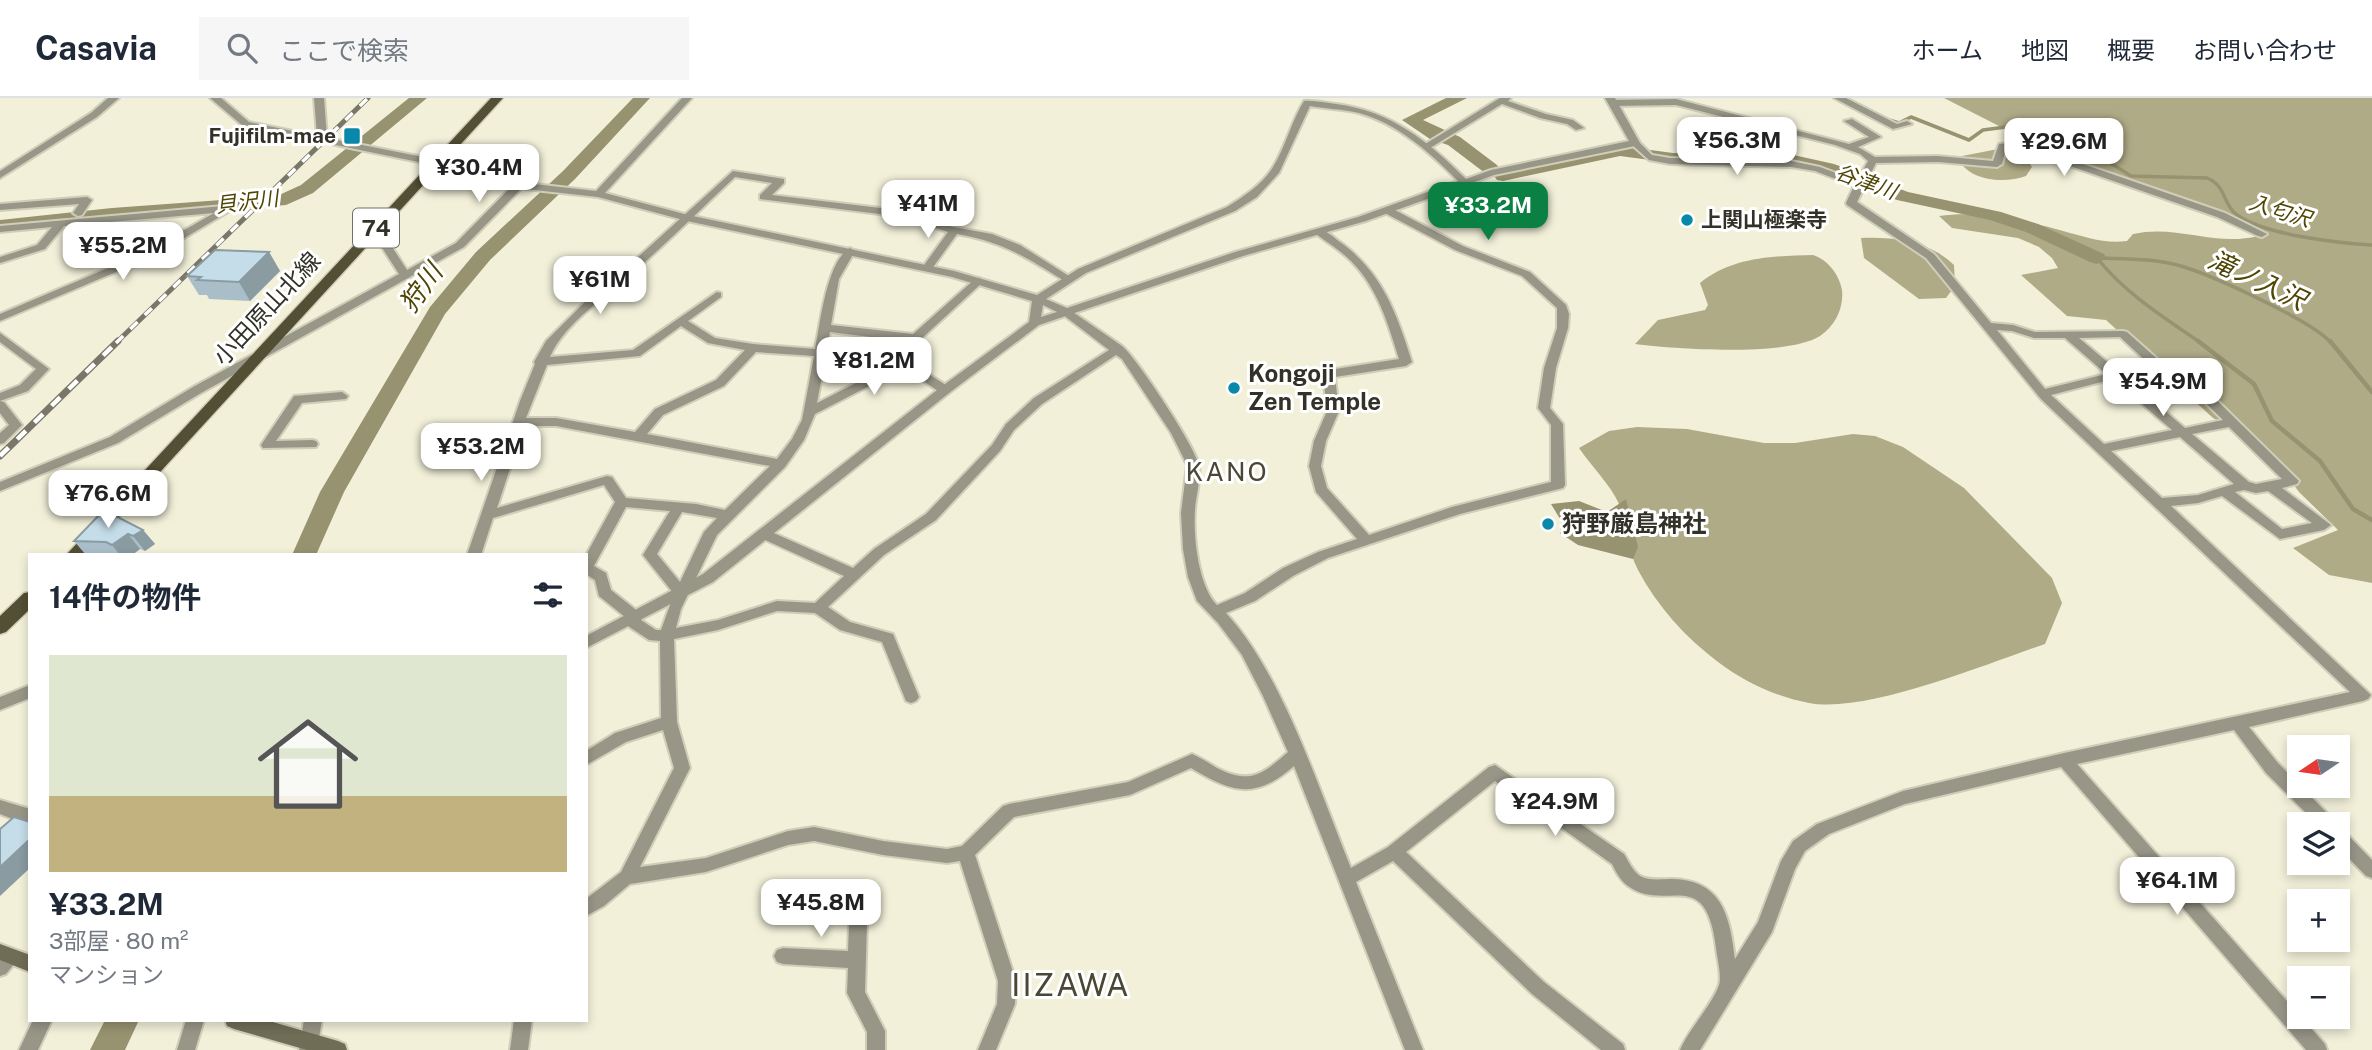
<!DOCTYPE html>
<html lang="ja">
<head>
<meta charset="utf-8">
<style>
	body { margin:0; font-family:"Public Sans","Noto Sans JP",sans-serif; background:#f6f6f7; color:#1f2937; height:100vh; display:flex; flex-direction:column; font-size:26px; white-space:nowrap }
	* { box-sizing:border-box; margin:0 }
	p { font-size:23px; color:#747a83 }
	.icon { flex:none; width:38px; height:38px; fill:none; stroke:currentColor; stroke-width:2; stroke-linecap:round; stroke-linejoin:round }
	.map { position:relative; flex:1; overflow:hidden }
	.side { position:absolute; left:28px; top:455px; width:560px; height:469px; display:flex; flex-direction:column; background:#fff; border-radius:0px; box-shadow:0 4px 10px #0003 }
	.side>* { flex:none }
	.needle { width:46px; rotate:257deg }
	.fabs { position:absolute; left:2287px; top:637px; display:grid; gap:14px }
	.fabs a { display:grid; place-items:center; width:63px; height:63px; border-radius:0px; background:#fff; box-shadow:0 4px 10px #0003; font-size:35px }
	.price { position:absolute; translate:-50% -60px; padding:0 16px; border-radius:14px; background:#fff; color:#222; font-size:23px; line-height:46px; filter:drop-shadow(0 2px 4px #0008) }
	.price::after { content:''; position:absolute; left:50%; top:42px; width:21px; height:16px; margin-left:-10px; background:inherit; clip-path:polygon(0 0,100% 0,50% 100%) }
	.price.selected { background:#0b8043; color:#fff }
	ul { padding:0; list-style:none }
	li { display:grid; align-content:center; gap:14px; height:371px; padding:0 21px }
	li span { display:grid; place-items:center; height:217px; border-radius:0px; color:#555 }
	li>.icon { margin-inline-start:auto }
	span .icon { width:126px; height:126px; fill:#fffc; stroke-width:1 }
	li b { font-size:30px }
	h2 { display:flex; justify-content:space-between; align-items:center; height:84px; padding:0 21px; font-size:30px }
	header { display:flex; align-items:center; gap:42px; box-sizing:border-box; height:98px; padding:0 35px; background:#fff; border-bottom:2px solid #e0e1e3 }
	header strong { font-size:33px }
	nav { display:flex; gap:38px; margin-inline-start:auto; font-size:24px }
	.search { width:490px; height:63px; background:#f6f6f7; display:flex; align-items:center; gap:18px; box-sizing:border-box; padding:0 24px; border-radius:0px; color:#747a83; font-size:26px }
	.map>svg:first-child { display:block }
	.forest { fill:#b0ab87 }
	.water { fill:#97926f }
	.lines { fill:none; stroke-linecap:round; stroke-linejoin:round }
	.stream-far1 { stroke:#97926f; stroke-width:3.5 }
	.stream { stroke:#97926f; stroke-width:4.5 }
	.river { fill:#97926f; fill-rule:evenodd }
	.minor-casing { stroke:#d0ceb9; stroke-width:4 }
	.tertiary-casing { stroke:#d0ceb9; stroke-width:4 }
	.secondary-casing { stroke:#d0ceb9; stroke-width:4 }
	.primary-casing { stroke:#d0ceb9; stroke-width:3 }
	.minor { fill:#989687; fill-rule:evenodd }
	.tertiary { fill:#989687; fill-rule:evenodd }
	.secondary { fill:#706d56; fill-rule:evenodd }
	.primary { fill:#534f34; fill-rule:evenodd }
	.rail-far1-casing { stroke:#797769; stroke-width:5 }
	.rail-casing { stroke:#797769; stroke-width:7 }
	.rail-far1 { stroke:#fff; stroke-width:3.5; stroke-dasharray:10; stroke-linecap:butt }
	.rail { stroke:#fff; stroke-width:4.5; stroke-dasharray:12; stroke-linecap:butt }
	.wall { fill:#a9bec8 }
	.shaded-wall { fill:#8a9ba2 }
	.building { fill:#c5dde8; stroke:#8a9ba2; stroke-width:2 }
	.poi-dot { fill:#0a88aa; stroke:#fff; stroke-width:2.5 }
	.labels { text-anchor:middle; stroke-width:6; stroke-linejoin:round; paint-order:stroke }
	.far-poi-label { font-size:21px; font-weight:bold; fill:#333229; stroke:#fff; text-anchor:end }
	.far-water-label { font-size:21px; font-style:italic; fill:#4f4604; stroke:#fff }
	.shield { fill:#fff; stroke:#707069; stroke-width:2 }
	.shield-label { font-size:23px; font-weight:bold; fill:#333229 }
	.street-label { font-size:24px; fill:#333229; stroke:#fff }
	.poi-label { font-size:24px; font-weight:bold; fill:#333229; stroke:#fff; text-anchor:start }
	.water-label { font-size:26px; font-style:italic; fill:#4f4604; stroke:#fff }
	.neighbourhood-label { font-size:26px; letter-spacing:2px; fill:#4a4734; stroke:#fff }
	.near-neighbourhood-label { font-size:32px; letter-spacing:2px; fill:#4a4734; stroke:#fff }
</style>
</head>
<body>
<header>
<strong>Casavia</strong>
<div class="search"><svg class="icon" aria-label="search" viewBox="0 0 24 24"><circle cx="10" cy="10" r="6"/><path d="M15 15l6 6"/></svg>ここで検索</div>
<nav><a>ホーム</a><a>地図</a><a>概要</a><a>お問い合わせ</a></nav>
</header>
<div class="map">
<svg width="2372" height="952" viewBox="0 0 2372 952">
	<rect width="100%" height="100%" fill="#f2f0d9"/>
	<g class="forest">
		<path d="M1944,0H2372V485L2329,477L2293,450L2338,432L2299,394L2267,351L2213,320L2106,222L2067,218L2021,177L2058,170L2052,160L2039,149L2018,140L1952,130L1939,118C1979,112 2024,122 2063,133C2086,139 2104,146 2127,143L2133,136C2177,126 2215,149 2258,138L2223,120L2120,85L2070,58L1999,28Z"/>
		<path d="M1998,51L2027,61L2032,69L2026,78C2003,86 1968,83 1957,59Z"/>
		<path d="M1861,140C1895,139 1929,143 1954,167L1955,188L1946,200L1919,201L1864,160Z"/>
		<path d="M1813,157C1828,162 1839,176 1842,192C1844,210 1835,228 1820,238C1787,259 1675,251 1635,246L1658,222L1705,212L1708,207L1700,185C1732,159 1773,158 1813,157Z"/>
		<path d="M1637,329L1687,331L1764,345H1795L1853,336L1875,338L1903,349L1964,390L2052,480L2062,505L2045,546C1988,565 1867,616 1809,605C1777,599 1744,584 1718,564C1685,539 1657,508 1638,472C1626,449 1628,425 1619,406C1610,386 1591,368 1579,350L1609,333Z"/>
	</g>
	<path class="water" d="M1626,401L1638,449L1633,461L1578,447L1560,435L1562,424L1551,406L1579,403L1607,414Z"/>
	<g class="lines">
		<g class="stream-far1">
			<path d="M1889,22L1899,25L1911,19L1969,42L1983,32L2006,29L2069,54L2101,59L2131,78L2207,80C2227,88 2222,106 2237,117C2265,137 2338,145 2372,147"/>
			<path d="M2097,160C2126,196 2163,219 2201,245"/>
			<path d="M2098,160C2126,161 2156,160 2184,169C2213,178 2313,223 2331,245"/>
		</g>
		<g class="stream">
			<path d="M2198,243L2254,286L2272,323L2320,363L2353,411L2372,422"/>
			<path d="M2330,243L2372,294"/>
		</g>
		<g class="river">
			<path d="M409,0H427L313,95L286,107L0,132V122L112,110L277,98L301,87Z"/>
			<path d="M633,0H650L575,81L490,162L445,216L344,394L316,457H292L320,394L430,209L476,154L563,73Z"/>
			<path d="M1446,0H1467L1423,22L1460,39L1497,67L1500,71L1497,74L1620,48L1673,55L1789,56L1834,66L1908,94L2001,114L2038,126L2104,156L2106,160L2097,166L2090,164L2026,134L1990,122L1897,102L1823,74L1789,66L1673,65L1620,58L1503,83L1497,82L1494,78L1497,75H1485L1448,47L1430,41L1402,22Z"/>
			<path d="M105,922H139L125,952H90Z"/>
		</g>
		<g class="minor-casing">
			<g id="minor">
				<path d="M108,0H119L97,19L0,80V73L91,15Z"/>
				<path d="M210,0H221L249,24L317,38L314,0H324L327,40L438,62L443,65L438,68L243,28Z"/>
				<path d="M1500,0H1511L1508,3L1546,16L1573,22L1584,30L1576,32L1567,26L1540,20L1502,6L1430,50L1422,48Z"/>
				<path d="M1834,0H1846L1897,26L1907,23L1912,26L1893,31Z"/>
				<path d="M1676,1L1849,46L1869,39L1844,23L1852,21L1881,39L1858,49L1875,59L1938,58L1993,63L1999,46L2019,44L2225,115L2267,136L2262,139L2258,138L2217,119L2018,50L2006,51L2002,66L1997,69L1938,64L1876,65L1857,104L1934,156L1991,225L2013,227L2035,234L2123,233L2127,234L2163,266H2180L2299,383L2297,386L2282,390L2331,427L2324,432L2280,441L2222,398L2198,405L2171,408L2371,597L2368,601L2363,603L2249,629L2278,665L2333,721L2335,726H2317L2266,675L2234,632L2077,666L2325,946L2327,952H2306L2061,669L1905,706L1829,736L1805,753L1795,771L1772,834L1700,952H1680C1689,931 1712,907 1719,887C1722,878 1717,860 1716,850C1706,765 1666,816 1628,788C1620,782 1616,774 1612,766L1495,683L1406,754L1544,884L1623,946L1625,952H1601L1532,896L1393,763L1356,784L1423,952H1405L1294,668C1255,702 1233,695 1191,670L1130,697L1014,719L975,757L1016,883L1015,906L996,952H978L997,906L998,883L960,763L947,765L883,757L814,743L788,747L706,774L630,786L604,808L586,818V801L621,774L674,670L663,632L626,644L586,667V653L615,635L661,620L660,543L649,542L625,526L623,522L625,519L599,498L595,482L586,476V457L615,404L604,387L493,420L481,457H467L520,303L535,266L534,264L546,243L590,199L627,169L733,73L784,81V85L772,97L905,113L953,129L992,136L1020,147L1072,180L1067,183L1063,182C1024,158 1003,144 957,136L931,172H923L922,170L948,134L903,119L760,101V97L772,85L735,79C702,110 670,142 636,172C609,197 564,225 550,259L633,252L717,194L721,195V199L688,223L715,240L753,246L815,251C820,226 827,162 850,150L855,153L839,181L831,227L913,236L975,181L979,180L984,183L920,242L899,243L885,257L899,264L919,253H927V259L913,266L949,289L951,292L949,295H941L904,270L815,316L804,342L785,369L717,437L681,511L676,530L718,522L777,503L815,505L844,478L759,439L757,436L759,433H769L853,470L874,451L926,416L992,347L1006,326L1034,300L1109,252L1062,216V212H1070C1087,224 1105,236 1122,248C1136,259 1197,351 1199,368C1201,382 1196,398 1195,411C1193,437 1198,488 1217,507L1245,495L1283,470L1318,454L1357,441L1316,394L1309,368L1314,343L1327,313L1323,276L1329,272L1399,261C1388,226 1378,190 1351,163C1341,153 1328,145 1316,136V132C1326,131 1332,138 1340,144C1382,174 1397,216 1412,264L1406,268L1335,279L1339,313L1326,343L1321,368L1327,390L1369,437L1452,409L1551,384V327L1538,310L1544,270L1557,230V210L1522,178L1455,152L1383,114V110H1391L1463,148L1530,174L1566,207L1569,216L1568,230L1556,270L1550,310L1563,326L1565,387L1563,390L1460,416L1328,460L1293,478L1255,503L1226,515C1283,577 1319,692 1351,770L1388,749L1489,669L1495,667L1624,756C1629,764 1632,772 1640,778C1649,783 1662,781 1672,781C1723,782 1730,820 1735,861L1758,824L1781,763L1793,743L1817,726L1903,693L2064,655L2350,594L2041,301L1926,160L1847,107L1846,105L1854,88L1815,73L1791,69L1670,66L1649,62L1630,45L1638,43L1652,57L1670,60L1791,63L1820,69L1857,83L1868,63L1860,56L1835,47L1676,7L1613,8L1608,5L1613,2ZM681,228L708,245L745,252L716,282L655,311L635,334L556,320H526L547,267L640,258ZM1997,232L2012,233L2034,240H2065L2106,276L2045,291ZM830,234L887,241L871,258L889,268L817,305ZM2120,239L2151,268L2118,273L2079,240ZM756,254L814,258L802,322L792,341L777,361L647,336L663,317L724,288ZM1116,257L1122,261L1171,335L1187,367L1181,415L1183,451L1188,479L1197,503L1218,525L1242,557L1263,598L1288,654C1263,676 1250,687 1217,670C1209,665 1201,660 1192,656L1128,684L1009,706L1003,708L962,748L947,751L883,743L814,729L788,733L706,760L640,769L690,670L677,624L674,541L718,532L777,513L815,515L840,532L882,544L906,603L911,605L916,603L919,599L893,536L850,524L828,509L884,457L936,422L1000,353L1014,332L1042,306ZM2173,273L2223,322L2185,330L2125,279ZM2113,281L2172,332L2104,346L2051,297ZM524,328H556L770,368L725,412L696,406L626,400L612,379L607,378L497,410ZM2229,329L2282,381L2256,386L2249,384L2192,336ZM2180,339L2234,386L2198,397L2162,400L2111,353ZM2244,392L2256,395L2268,393L2312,425L2282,431L2235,394ZM626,409L670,413L643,457L674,496L661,532H656L641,522L642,519L640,515L611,492L606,475L594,468ZM682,414L717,420L704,434L680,484L657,456Z"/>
				<path d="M520,83L524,84V88L464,149L201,295L118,345L0,393V384L110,339L193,289L399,176L370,131L371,129H379L407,172L456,145L516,84Z"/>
				<path d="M87,99L92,102L82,117L78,118L73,115L79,106L0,112V106Z"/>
				<path d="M223,108L233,111L156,157L0,223V216L148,153L214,115L64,128L45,151L0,165V159L37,147L52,129L0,134V128Z"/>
				<path d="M0,235L49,271L28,293L0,303V295L20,287L36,271L0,244Z"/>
				<path d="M342,294L348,298L346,301L302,305L276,343L312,342L316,343L318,346L316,349L263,350L261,347L294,298Z"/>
				<path d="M0,303L4,304L22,327L4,345L0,346V335L9,327L0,315Z"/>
				<path d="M30,587V600L0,612V599Z"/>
				<path d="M0,702L30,711V729L6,751L0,753V735L15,722L0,716Z"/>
				<path d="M2338,731L2344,733L2372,762V780L2366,778L2338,749Z"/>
				<path d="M858,818L864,820L867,826L865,894L885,933V952H867V934L847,895L848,870L783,866L777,864L774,858L777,852L783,850L848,853L849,826L852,820Z"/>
				<path d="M11,851L17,853L20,859L6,876L0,878V858Z"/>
				<path d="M33,922H52L38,952H19Z"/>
				<path d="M304,922H322L317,952H299Z"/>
				<path d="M514,922H532L528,952H510Z"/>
			</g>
		</g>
		<g class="tertiary-casing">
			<g id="tertiary">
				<path d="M682,0H692L605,95L688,117L954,173L1037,197L1078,171L1227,109C1244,98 1263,86 1273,69C1286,48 1291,24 1304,3C1314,2 1326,5 1336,6C1391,13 1428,43 1466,81L1491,72L1629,43L1605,0H1615L1640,45L1635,48L1494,77L1366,123L1243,158L1039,227L949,295L713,484L586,550V538L703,476L941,289L1029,224L1032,203L952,179L687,123L598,99L525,91L433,65L438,62L525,85L596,93ZM1310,8C1326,11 1343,11 1359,15C1399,26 1430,55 1458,83L1358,119L1235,154L1067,210L1046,201L1086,175L1235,113L1257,99L1279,75ZM1043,207L1057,214L1041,219Z"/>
				<path d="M186,922H204L195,952H177Z"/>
			</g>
		</g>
		<g class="secondary-casing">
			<g id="secondary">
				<path d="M0,846L30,857V874L0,862Z"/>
				<path d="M225,922H266L338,943L345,946L347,952H307L234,931L227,928Z"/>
			</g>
		</g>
		<g class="primary-casing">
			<g id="primary">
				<path d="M491,0H503L84,457H66Z"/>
				<path d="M30,494V511L6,534L0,536V518L24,495Z"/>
			</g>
		</g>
		<use href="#minor" class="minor"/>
		<use href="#tertiary" class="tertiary"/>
		<use href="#secondary" class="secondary"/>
		<use href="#primary" class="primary"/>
		<g class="rail-far1-casing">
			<path id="rail-far1" d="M116,245L368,0"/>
		</g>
		<g class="rail-casing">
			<path id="rail" d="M0,358L118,243"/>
		</g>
		<use href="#rail-far1" class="rail-far1"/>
		<use href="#rail" class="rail"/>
	</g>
	<g class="wall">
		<path d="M269,154L280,173L250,203L209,201L207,197H199L187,178Z"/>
		<path d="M143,432L155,446L145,453L140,451L132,457H86L74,443Z"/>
	</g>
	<g class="shaded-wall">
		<path d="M269,154L280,173L250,203L239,184Z"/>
		<path d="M143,432L155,446L145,453L133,438Z"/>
		<path d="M128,436L140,451L132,457H120L112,447Z"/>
		<path d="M30,741V770L0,798V769Z"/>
	</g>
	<g class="building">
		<path d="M215,152L269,154L239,184L197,182L201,179L187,178Z"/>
		<path d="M104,412L143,432L133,438L128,436L112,447L106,444L74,443Z"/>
		<path d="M14,719L30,724V741L0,769V731Z"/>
	</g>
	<g class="poi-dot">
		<rect x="343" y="29" width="18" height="18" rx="3.5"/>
		<circle cx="1687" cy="122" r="7"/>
		<circle cx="1234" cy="290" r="7"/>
		<circle cx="1548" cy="426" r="7"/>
	</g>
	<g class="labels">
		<g class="far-poi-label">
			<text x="336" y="45">Fujifilm-mae</text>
			<text x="1701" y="129" text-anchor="start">上関山極楽寺</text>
		</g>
		<g class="far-water-label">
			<text transform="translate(1866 84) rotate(20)" y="7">谷津川</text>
			<text transform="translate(247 104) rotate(-7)" y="7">貝沢川</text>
			<text transform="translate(2280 113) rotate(17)" y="7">入匂沢</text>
		</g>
		<rect class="shield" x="353" y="110.5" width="46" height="39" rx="5"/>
		<g class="shield-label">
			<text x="376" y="138">74</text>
		</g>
		<g class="street-label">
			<text transform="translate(267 211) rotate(-47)" y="8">小田原山北線</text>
		</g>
		<g class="poi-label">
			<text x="1248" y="284">Kongoji<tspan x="1248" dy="28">Zen Temple</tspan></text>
			<text x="1562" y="434">狩野厳島神社</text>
		</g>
		<g class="water-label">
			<text transform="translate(2257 182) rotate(25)" y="9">滝ノ入沢</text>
			<text transform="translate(421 190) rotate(-54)" y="9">狩川</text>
		</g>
		<g class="neighbourhood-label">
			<text x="1227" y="383">KANO</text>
		</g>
		<g class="near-neighbourhood-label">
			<text x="1071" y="898">IIZAWA</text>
		</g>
	</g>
</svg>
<div class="fabs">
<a><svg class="needle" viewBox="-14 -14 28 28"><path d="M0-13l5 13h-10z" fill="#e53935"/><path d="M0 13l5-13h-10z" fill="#747a83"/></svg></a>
<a><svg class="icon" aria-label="layers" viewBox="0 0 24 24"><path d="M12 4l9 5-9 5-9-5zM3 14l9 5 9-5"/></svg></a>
<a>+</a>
<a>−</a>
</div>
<b class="price" style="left:1737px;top:79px">¥56.3M</b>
<b class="price" style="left:2064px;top:80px">¥29.6M</b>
<b class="price" style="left:479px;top:106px">¥30.4M</b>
<b class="price" style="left:928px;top:142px">¥41M</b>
<b class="price selected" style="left:1488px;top:144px">¥33.2M</b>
<b class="price" style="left:123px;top:184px">¥55.2M</b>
<b class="price" style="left:600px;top:218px">¥61M</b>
<b class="price" style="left:874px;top:299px">¥81.2M</b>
<b class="price" style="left:2163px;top:320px">¥54.9M</b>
<b class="price" style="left:481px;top:385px">¥53.2M</b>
<b class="price" style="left:108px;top:432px">¥76.6M</b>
<b class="price" style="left:1555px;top:740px">¥24.9M</b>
<b class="price" style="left:2177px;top:819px">¥64.1M</b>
<b class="price" style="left:821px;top:841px">¥45.8M</b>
<section class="side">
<h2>14件の物件<svg class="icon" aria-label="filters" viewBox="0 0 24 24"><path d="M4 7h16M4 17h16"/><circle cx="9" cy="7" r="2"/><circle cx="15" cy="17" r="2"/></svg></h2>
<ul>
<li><span style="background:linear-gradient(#dfe7d0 65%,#c2b280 0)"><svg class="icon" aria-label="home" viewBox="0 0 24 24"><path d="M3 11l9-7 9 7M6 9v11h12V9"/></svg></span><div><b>¥33.2M</b><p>3部屋 · 80 m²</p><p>マンション</p></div></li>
</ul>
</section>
</div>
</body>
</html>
